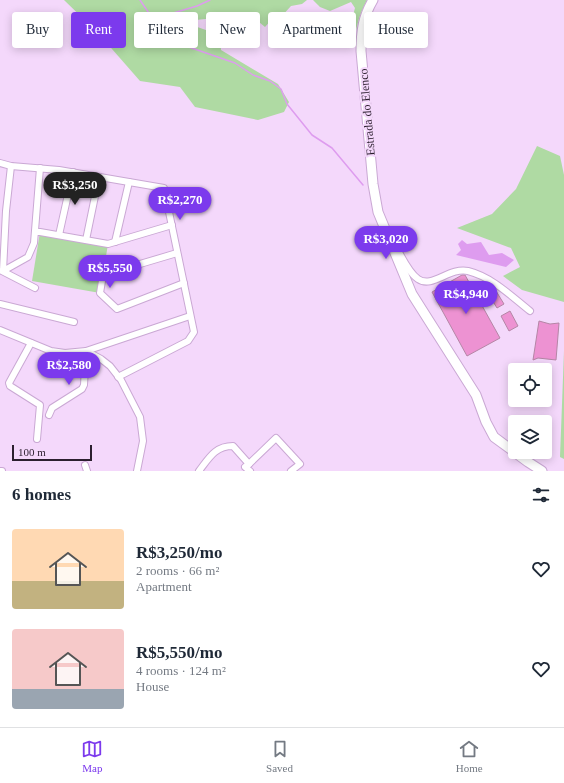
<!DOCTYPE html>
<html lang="en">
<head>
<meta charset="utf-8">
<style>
	body { margin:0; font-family:Georgia,serif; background:#f6f6f7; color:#1f2937; height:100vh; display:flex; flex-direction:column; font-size:15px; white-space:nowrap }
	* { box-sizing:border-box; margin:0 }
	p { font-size:13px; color:#747a83 }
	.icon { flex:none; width:22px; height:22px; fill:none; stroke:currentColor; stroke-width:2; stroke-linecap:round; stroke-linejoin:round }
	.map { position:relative; height:471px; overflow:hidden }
	.sheet { display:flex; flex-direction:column; background:#fff; flex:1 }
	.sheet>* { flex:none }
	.banner { position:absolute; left:12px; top:12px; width:540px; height:36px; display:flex; gap:8px }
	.tools { position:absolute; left:508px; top:363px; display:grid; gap:8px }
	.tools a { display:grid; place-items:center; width:44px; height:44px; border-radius:4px; background:#fff; box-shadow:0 2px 10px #0003; font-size:20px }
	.scale { position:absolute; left:12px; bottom:10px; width:80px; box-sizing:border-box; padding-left:4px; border:2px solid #2c1f2f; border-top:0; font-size:11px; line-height:14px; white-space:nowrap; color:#2c1f2f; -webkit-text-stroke:3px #f4d8fb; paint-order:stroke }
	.price { position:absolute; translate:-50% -34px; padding:0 9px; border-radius:14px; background:#7c3aed; color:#fff; font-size:13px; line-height:26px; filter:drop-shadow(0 1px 2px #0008) }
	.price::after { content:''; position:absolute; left:50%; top:24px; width:12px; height:9px; margin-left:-6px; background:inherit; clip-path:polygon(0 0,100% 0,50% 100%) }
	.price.active { background:#222; color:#fff }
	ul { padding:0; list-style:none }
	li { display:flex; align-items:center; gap:12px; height:100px; padding:0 12px }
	li span { display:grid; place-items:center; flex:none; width:112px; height:80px; border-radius:4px; color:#555 }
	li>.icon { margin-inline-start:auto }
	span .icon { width:48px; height:48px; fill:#fffc; stroke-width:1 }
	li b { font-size:17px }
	h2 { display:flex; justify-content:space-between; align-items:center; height:48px; padding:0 12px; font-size:17px }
	.chip { padding:0 14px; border-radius:4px; background:#fff; box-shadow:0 2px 10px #0003; font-size:14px; line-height:36px }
	.chip.active { background:#7c3aed; color:#fff }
	.tab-bar { display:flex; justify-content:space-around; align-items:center; height:56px; border-top:1px solid #e0e1e3; background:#fff; font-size:11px; color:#747a83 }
	.tab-bar a { display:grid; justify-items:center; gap:2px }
	.tab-bar .active { color:#7c3aed }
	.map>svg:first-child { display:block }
	.green { fill:#afdaa3 }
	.water { fill:#de9cef }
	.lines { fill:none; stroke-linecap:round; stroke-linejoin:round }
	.stream { stroke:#de9cef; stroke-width:1.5 }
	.building { fill:#ed92d2; stroke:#b586a6 }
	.street-casing { stroke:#caa8d4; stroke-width:8 }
	.secondary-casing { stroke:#caa8d4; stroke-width:11 }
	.street { stroke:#fff; stroke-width:6 }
	.secondary { stroke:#fff; stroke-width:9 }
	.labels { text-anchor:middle; stroke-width:4; stroke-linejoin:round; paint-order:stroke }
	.street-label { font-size:12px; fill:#2c1f2f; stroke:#f4d8fb }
</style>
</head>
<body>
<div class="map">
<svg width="564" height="471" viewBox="0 0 564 471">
	<rect width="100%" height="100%" fill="#f4d8fb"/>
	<g class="green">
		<path d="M64,0H307L302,4L291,6L281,17L273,18L265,27L254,18L235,17L224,20L216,18L185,21L186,23L220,35L221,50L278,84L289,102L284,112L258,120L195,107L180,87L140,81L98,33Z"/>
		<path d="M313,0H367C359,15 355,30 354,46L338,44L346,41L355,8L351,2L330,11L320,7Z"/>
		<path d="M537,146L560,156L564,175V302L522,290L503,276L520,267L511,248L457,228L492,214L516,189Z"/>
		<path d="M40,232L108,244L100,293L32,281Z"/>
		<path d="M564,351V459L560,457Z"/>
	</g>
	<path class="water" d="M462,240L467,244L481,242L489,255L502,253L514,260L506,267L456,255L461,250L458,244Z"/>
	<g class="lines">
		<g class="stream">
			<path d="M140,0L157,25L170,37L183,45L235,63L253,75L270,81L281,89L287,104L312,135L332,148L363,185"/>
			<path d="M153,19L197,6L210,0"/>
		</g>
	</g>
	<g class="building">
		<path d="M462,275H465L500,338L467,356L432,292Z"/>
		<path d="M496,291L504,304L497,308L489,295Z"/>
		<path d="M510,311L518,326L509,331L501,316Z"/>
		<path d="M539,321L550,324L559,323L556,360L538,358L533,360Z"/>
	</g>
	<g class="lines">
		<g class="street-casing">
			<g id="street">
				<path d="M0,163L11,166L59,170L164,188L194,332L188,341L118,377"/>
				<path d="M11,166L6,211L3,271L28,257L34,243L40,168"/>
				<path d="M35,232H40L108,244L172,225"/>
				<path d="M59,235L73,172"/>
				<path d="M86,240L99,177"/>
				<path d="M115,242L129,182"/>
				<path d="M395,245C401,255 408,272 418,279C432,289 449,267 468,271C492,277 511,296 530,311"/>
				<path d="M177,253L103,275L100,293L117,309L184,283"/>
				<path d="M2,271L35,288"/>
				<path d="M0,304L74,322"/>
				<path d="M0,330L51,351L65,353L86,351L101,359L110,366L121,380L140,417L143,441L137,471"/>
				<path d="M31,343L9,383L10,386L40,405L37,439"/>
				<path d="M49,415L52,408L82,389L84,385L86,351L190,316"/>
				<path d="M249,464L245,467L250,471"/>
				<path d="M85,465L87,471"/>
				<path d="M0,471H2"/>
				<path d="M199,471C209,458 215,446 233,446L249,464L276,438L300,464L291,471"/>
			</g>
		</g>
		<g class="secondary-casing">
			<path id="secondary" d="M373,0C363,17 361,31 361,51L373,184L378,212L412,294L476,395L486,422L494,437L528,462L542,471"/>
		</g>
		<use href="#street" class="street"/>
		<use href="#secondary" class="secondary"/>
	</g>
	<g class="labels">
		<g class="street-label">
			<text transform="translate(367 112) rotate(-95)" y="4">Estrada do Elenco</text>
		</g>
	</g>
</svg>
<div class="tools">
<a><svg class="icon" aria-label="locate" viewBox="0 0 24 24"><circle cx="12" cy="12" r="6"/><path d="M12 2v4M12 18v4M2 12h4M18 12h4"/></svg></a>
<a><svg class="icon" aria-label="layers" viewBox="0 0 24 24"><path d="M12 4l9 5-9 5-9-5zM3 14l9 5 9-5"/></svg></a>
</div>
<div class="scale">100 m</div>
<b class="price active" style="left:75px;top:206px">R$3,250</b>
<b class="price" style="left:180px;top:221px">R$2,270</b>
<b class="price" style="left:386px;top:260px">R$3,020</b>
<b class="price" style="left:110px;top:289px">R$5,550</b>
<b class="price" style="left:466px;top:315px">R$4,940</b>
<b class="price" style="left:69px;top:386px">R$2,580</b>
<div class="banner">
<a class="chip">Buy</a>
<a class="chip active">Rent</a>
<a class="chip">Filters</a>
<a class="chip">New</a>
<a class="chip">Apartment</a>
<a class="chip">House</a>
</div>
</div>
<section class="sheet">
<h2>6 homes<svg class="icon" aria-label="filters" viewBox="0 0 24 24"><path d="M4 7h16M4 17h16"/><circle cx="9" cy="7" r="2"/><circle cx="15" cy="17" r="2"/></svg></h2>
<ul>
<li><span style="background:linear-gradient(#ffd9b3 65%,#c2b280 0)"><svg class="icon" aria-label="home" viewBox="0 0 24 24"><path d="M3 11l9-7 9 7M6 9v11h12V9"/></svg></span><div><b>R$3,250/mo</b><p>2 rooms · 66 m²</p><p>Apartment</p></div><svg class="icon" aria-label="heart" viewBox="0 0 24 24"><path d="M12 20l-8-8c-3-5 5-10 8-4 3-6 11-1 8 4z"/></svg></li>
<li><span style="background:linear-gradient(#f6c9c9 75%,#9aa5b1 0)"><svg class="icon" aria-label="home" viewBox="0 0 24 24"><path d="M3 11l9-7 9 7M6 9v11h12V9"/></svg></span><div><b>R$5,550/mo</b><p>4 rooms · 124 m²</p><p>House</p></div><svg class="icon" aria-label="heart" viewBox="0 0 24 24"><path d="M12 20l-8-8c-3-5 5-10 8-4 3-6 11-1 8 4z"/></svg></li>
</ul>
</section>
<nav class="tab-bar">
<a class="active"><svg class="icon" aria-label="map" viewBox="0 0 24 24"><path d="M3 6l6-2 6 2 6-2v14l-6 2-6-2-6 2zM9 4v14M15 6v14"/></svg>Map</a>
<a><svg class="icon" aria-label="saved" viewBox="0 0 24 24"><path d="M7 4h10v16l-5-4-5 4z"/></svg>Saved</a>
<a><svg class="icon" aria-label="home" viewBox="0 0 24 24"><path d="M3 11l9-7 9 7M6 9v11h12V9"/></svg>Home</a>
</nav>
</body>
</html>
